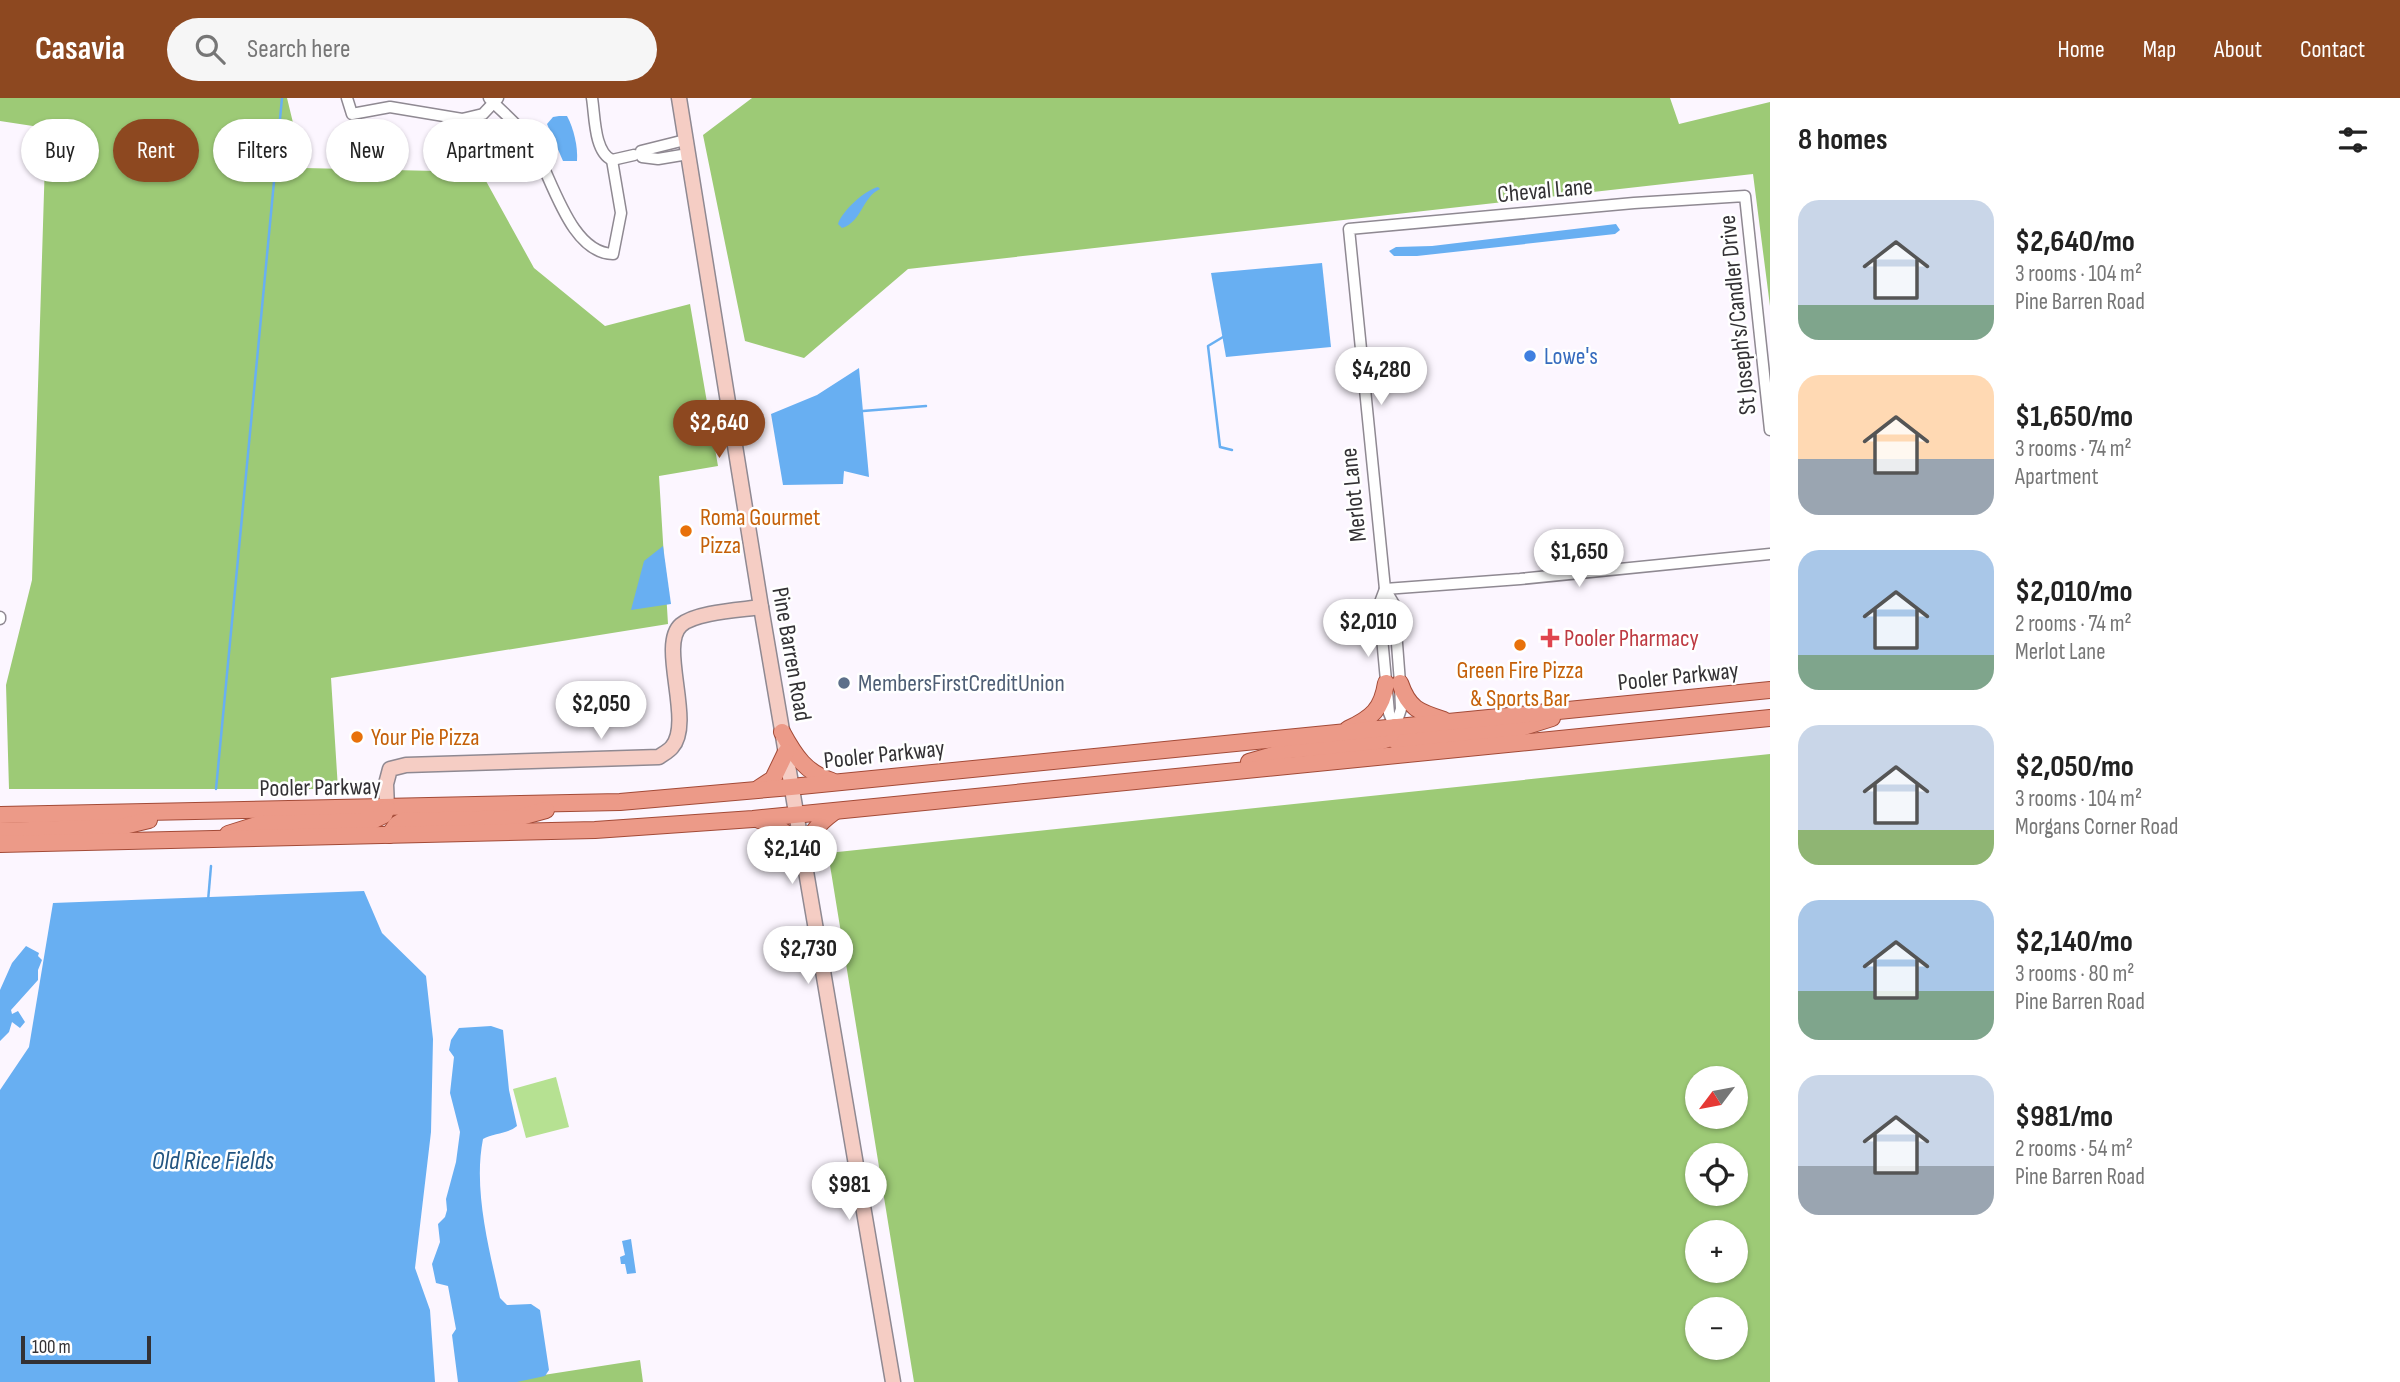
<!DOCTYPE html>
<html lang="en">
<head>
<meta charset="utf-8">
<style>
	body { margin:0; font-family:"Sofia Sans Condensed",sans-serif; background:#f6f6f6; color:#222; height:100vh; display:flex; flex-direction:column; font-size:26px; white-space:nowrap }
	* { box-sizing:border-box; margin:0 }
	p { font-size:23px; color:#767676 }
	.icon { flex:none; width:38px; height:38px; fill:none; stroke:currentColor; stroke-width:2; stroke-linecap:round; stroke-linejoin:round }
	.map { position:relative; flex:1; overflow:hidden }
	.panel { display:flex; flex-direction:column; background:#fff; width:630px }
	.panel>* { flex:none }
	.guide { position:absolute; left:21px; top:21px; width:665px; height:63px; display:flex; gap:14px }
	.needle { width:46px; rotate:238deg }
	.tools { position:absolute; left:1685px; top:968px; display:grid; gap:14px }
	.tools a { display:grid; place-items:center; width:63px; height:63px; border-radius:50%; background:#fff; box-shadow:0 2px 5px #0004; font-size:35px }
	.scale { position:absolute; left:21px; bottom:18px; width:130px; box-sizing:border-box; padding-left:7px; border:4px solid #333134; border-top:0; font-size:19px; line-height:24px; white-space:nowrap; color:#333134; -webkit-text-stroke:5px #fff; paint-order:stroke }
	.price { position:absolute; translate:-50% -60px; padding:0 16px; border-radius:24px; background:#fff; color:#222; font-size:23px; line-height:46px; filter:drop-shadow(0 2px 4px #0008) }
	.price::after { content:''; position:absolute; left:50%; top:42px; width:21px; height:16px; margin-left:-10px; background:inherit; clip-path:polygon(0 0,100% 0,50% 100%) }
	.price.on { background:#8d4820; color:#fff }
	ul { padding:0; list-style:none }
	li { display:flex; align-items:center; gap:21px; height:175px; padding:0 28px }
	li span { display:grid; place-items:center; flex:none; width:196px; height:140px; border-radius:21px; color:#555 }
	li>.icon { margin-inline-start:auto }
	span .icon { width:84px; height:84px; fill:#fffc; stroke-width:1 }
	li b { font-size:30px }
	h2 { display:flex; justify-content:space-between; align-items:center; height:84px; padding:0 28px; font-size:30px }
	.pill { padding:0 24px; border-radius:32px; background:#fff; box-shadow:0 2px 5px #0004; font-size:24px; line-height:63px }
	.pill.on { background:#8d4820; color:#fff }
	header { display:flex; align-items:center; gap:42px; box-sizing:border-box; height:98px; padding:0 35px; background:#8d4820; color:#fff }
	header strong { font-size:33px }
	nav { display:flex; gap:38px; margin-inline-start:auto; font-size:24px }
	.search { width:490px; height:63px; background:#f6f6f6; display:flex; align-items:center; gap:18px; box-sizing:border-box; padding:0 24px; border-radius:38px; color:#767676; font-size:26px }
	main { display:flex; flex:1; min-height:0 }
	.map>svg:first-child { display:block }
	.green { fill:#b6e192 }
	.forest { fill:#9dca76; fill-rule:evenodd }
	.water { fill:#68aff2 }
	.lines { fill:none; stroke-linecap:round; stroke-linejoin:round }
	.stream { stroke:#68aff2; stroke-width:2.5 }
	.street-casing { stroke:#8f8992; stroke-width:13 }
	.secondary-casing { stroke:#8f8992; stroke-width:17 }
	.primary-casing { stroke:#a34a37; stroke-width:18 }
	.street { stroke:#fff; stroke-width:10 }
	.secondary { stroke:#f5cdc4; stroke-width:14 }
	.primary { stroke:#ec9a88; stroke-width:16 }
	.shop-dot { fill:#3f7fe0; stroke:#fff; stroke-width:2.5 }
	.food-dot { fill:#e8710a; stroke:#fff; stroke-width:2.5 }
	.health-dot { fill:#e0444e; stroke:#fff; stroke-width:2.5 }
	.service-dot { fill:#5c6f8a; stroke:#fff; stroke-width:2.5 }
	.labels { text-anchor:middle; stroke-width:5; stroke-linejoin:round; paint-order:stroke }
	.street-label { font-size:24px; fill:#333134; stroke:#fff }
	.shop-label { font-size:24px; fill:#366cbe; stroke:#fff; text-anchor:start }
	.food-label { font-size:24px; fill:#c56008; stroke:#fff; text-anchor:start }
	.health-label { font-size:24px; fill:#be3a42; stroke:#fff; text-anchor:start }
	.service-label { font-size:24px; fill:#4e5e75; stroke:#fff; text-anchor:start }
	.water-label { font-size:26px; font-style:italic; fill:#235581; stroke:#fff }
</style>
</head>
<body>
<header>
<strong>Casavia</strong>
<div class="search"><svg class="icon" aria-label="search" viewBox="0 0 24 24"><circle cx="10" cy="10" r="6"/><path d="M15 15l6 6"/></svg>Search here</div>
<nav><a>Home</a><a>Map</a><a>About</a><a>Contact</a></nav>
</header>
<main>
<div class="map">
<svg width="1770" height="1284" viewBox="0 0 1770 1284">
	<rect width="100%" height="100%" fill="#fcf6ff"/>
	<path class="green" d="M556,979L569,1029L526,1040L513,991Z"/>
	<g class="forest">
		<path d="M0,0H287L304,70L481,74L534,170L605,228L690,206L718,368L659,378L668,526L331,580L338,691H9L6,587L32,482L46,30L0,23Z"/>
		<path d="M752,0H1670L1679,26L1770,4V208L1753,76L908,171L804,260L745,243L703,37Z"/>
		<path d="M1770,656V1284H914L828,755ZM1736,980V1018H1698V980ZM1736,1057V1096H1698V1057ZM1698,1134H1736V1172H1698ZM1698,1211H1736V1250H1698Z"/>
		<path d="M640,1262L643,1284H498Z"/>
	</g>
	<g class="water">
		<path d="M559,18H567C574,31 578,49 577,63H563L547,26L553,19Z"/>
		<path d="M878,89L880,91C862,99 862,124 842,130L838,126C842,113 865,92 878,89Z"/>
		<path d="M1616,126L1620,132L1615,136L1417,158H1394L1389,153L1396,149L1432,148Z"/>
		<path d="M1322,165L1331,249L1226,259L1211,175Z"/>
		<path d="M859,270L869,379L844,373L843,386L783,387L771,316L817,297Z"/>
		<path d="M663,448L671,506L631,512L644,463Z"/>
		<path d="M364,793L382,835L426,878L433,941L431,1034L415,1170L430,1212L435,1284H0V992L29,949L53,805Z"/>
		<path d="M26,848L39,855L38,858L42,862L38,872V882L11,912L12,916L18,913L25,924L20,930L12,924L9,934L0,943V892L12,865Z"/>
		<path d="M491,928L503,932L509,992L517,1028C508,1036 493,1035 483,1041C473,1091 489,1151 500,1200L507,1207L531,1206L540,1212L549,1272L545,1278L517,1284H458L452,1237L456,1231L448,1188L436,1185L432,1166L440,1144L438,1126L445,1119L447,1112L446,1101L456,1064L460,1034L450,995L454,959L449,952L451,942L459,930Z"/>
		<path d="M631,1141L636,1175L627,1176L625,1166H621L620,1159L625,1157L622,1143Z"/>
	</g>
	<g class="lines">
		<g class="stream">
			<path d="M1223,239L1208,248L1220,349L1232,352"/>
			<path d="M863,313L926,308"/>
			<path d="M216,691L282,0"/>
			<path d="M208,803L211,768"/>
		</g>
		<g class="street-casing">
			<g id="street">
				<path d="M347,0L352,16L390,9L462,21L483,16L498,0"/>
				<path d="M489,0C502,14 519,27 530,43C551,74 568,155 613,156L621,115L612,62"/>
				<path d="M592,0C595,18 594,54 612,62L634,57"/>
				<path d="M641,53L685,42"/>
				<path d="M642,59L658,61L688,56"/>
				<path d="M1385,491L1520,481L1770,456"/>
				<path d="M1385,491L1379,507L1389,615L1395,630"/>
				<path d="M0,519V521"/>
				<path d="M1395,629L1401,611L1400,585L1394,506L1385,491L1349,131L1634,105L1745,98L1770,332"/>
			</g>
		</g>
		<g class="secondary-casing">
			<g id="secondary">
				<path d="M679,0L761,509L893,1284"/>
				<path d="M387,710L386,686L390,671L406,667L659,659C663,656 669,653 672,649C694,624 658,547 681,527C696,514 741,512 761,509"/>
			</g>
		</g>
		<g class="primary-casing">
			<g id="primary">
				<path d="M1400,585C1409,611 1419,614 1444,622"/>
				<path d="M1348,631C1372,620 1382,611 1386,585"/>
				<path d="M782,634C795,658 806,675 832,683"/>
				<path d="M1396,643L1514,632L1552,620"/>
				<path d="M1249,664L1290,652L1379,644L1388,641L1395,629"/>
				<path d="M759,690L773,681L786,654"/>
				<path d="M0,717L620,704L791,689L1770,592"/>
				<path d="M759,722C782,729 792,738 804,758"/>
				<path d="M0,733L120,729L149,722"/>
				<path d="M228,736L260,726L372,723L384,717L387,710"/>
				<path d="M389,737L397,726L402,723L517,720L546,712"/>
				<path d="M0,746L595,732L753,721L1770,620"/>
				<path d="M804,758C811,735 815,728 834,714"/>
			</g>
		</g>
		<use href="#street" class="street"/>
		<use href="#secondary" class="secondary"/>
		<use href="#primary" class="primary"/>
	</g>
	<circle class="shop-dot" cx="1530" cy="258" r="7"/>
	<g class="food-dot">
		<circle cx="686" cy="433" r="7"/>
		<circle cx="1520" cy="547" r="7"/>
		<circle cx="357" cy="639" r="7"/>
	</g>
	<path class="health-dot" d="M1546.5 529.5h7v7h7v7h-7v7h-7v-7h-7v-7h7z"/>
	<circle class="service-dot" cx="844" cy="585" r="7"/>
	<g class="labels">
		<g class="street-label">
			<text transform="translate(1545 92) rotate(-5)" y="8">Cheval Lane</text>
			<text transform="translate(1737 217) rotate(-96)" y="8">St Joseph's/Candler Drive</text>
			<text transform="translate(1353 397) rotate(-96)" y="8">Merlot Lane</text>
			<text transform="translate(792 556) rotate(80)" y="8">Pine Barren Road</text>
			<text transform="translate(1678 578) rotate(-6)" y="8">Pooler Parkway</text>
			<text transform="translate(884 656) rotate(-6)" y="8">Pooler Parkway</text>
			<text transform="translate(320 689) rotate(-1)" y="8">Pooler Parkway</text>
		</g>
		<g class="shop-label">
			<text x="1544" y="266">Lowe's</text>
		</g>
		<g class="food-label">
			<text x="700" y="427">Roma Gourmet<tspan x="700" dy="28">Pizza</tspan></text>
			<text x="1520" y="580" text-anchor="middle">Green Fire Pizza<tspan x="1520" dy="28">&amp; Sports Bar</tspan></text>
			<text x="371" y="647">Your Pie Pizza</text>
		</g>
		<g class="health-label">
			<text x="1564" y="548">Pooler Pharmacy</text>
		</g>
		<g class="service-label">
			<text x="858" y="593">MembersFirstCreditUnion</text>
		</g>
		<g class="water-label">
			<text x="213" y="1071">Old Rice Fields</text>
		</g>
	</g>
</svg>
<div class="tools">
<a><svg class="needle" viewBox="-14 -14 28 28"><path d="M0-13l5 13h-10z" fill="#e53935"/><path d="M0 13l5-13h-10z" fill="#767676"/></svg></a>
<a><svg class="icon" aria-label="locate" viewBox="0 0 24 24"><circle cx="12" cy="12" r="6"/><path d="M12 2v4M12 18v4M2 12h4M18 12h4"/></svg></a>
<a>+</a>
<a>−</a>
</div>
<div class="scale">100 m</div>
<b class="price" style="left:1381px;top:309px">$4,280</b>
<b class="price on" style="left:719px;top:362px">$2,640</b>
<b class="price" style="left:1579px;top:491px">$1,650</b>
<b class="price" style="left:1368px;top:561px">$2,010</b>
<b class="price" style="left:601px;top:643px">$2,050</b>
<b class="price" style="left:792px;top:788px">$2,140</b>
<b class="price" style="left:808px;top:888px">$2,730</b>
<b class="price" style="left:849px;top:1124px">$981</b>
<div class="guide">
<a class="pill">Buy</a>
<a class="pill on">Rent</a>
<a class="pill">Filters</a>
<a class="pill">New</a>
<a class="pill">Apartment</a>
</div>
</div>
<section class="panel">
<h2>8 homes<svg class="icon" aria-label="filters" viewBox="0 0 24 24"><path d="M4 7h16M4 17h16"/><circle cx="9" cy="7" r="2"/><circle cx="15" cy="17" r="2"/></svg></h2>
<ul>
<li><span style="background:linear-gradient(#c9d6e8 75%,#7fa58c 0)"><svg class="icon" aria-label="home" viewBox="0 0 24 24"><path d="M3 11l9-7 9 7M6 9v11h12V9"/></svg></span><div><b>$2,640/mo</b><p>3 rooms · 104 m²</p><p>Pine Barren Road</p></div></li>
<li><span style="background:linear-gradient(#ffd9b3 60%,#9aa5b1 0)"><svg class="icon" aria-label="home" viewBox="0 0 24 24"><path d="M3 11l9-7 9 7M6 9v11h12V9"/></svg></span><div><b>$1,650/mo</b><p>3 rooms · 74 m²</p><p>Apartment</p></div></li>
<li><span style="background:linear-gradient(#a9c7e8 75%,#7fa58c 0)"><svg class="icon" aria-label="home" viewBox="0 0 24 24"><path d="M3 11l9-7 9 7M6 9v11h12V9"/></svg></span><div><b>$2,010/mo</b><p>2 rooms · 74 m²</p><p>Merlot Lane</p></div></li>
<li><span style="background:linear-gradient(#c9d6e8 75%,#8fb573 0)"><svg class="icon" aria-label="home" viewBox="0 0 24 24"><path d="M3 11l9-7 9 7M6 9v11h12V9"/></svg></span><div><b>$2,050/mo</b><p>3 rooms · 104 m²</p><p>Morgans Corner Road</p></div></li>
<li><span style="background:linear-gradient(#a9c7e8 65%,#7fa58c 0)"><svg class="icon" aria-label="home" viewBox="0 0 24 24"><path d="M3 11l9-7 9 7M6 9v11h12V9"/></svg></span><div><b>$2,140/mo</b><p>3 rooms · 80 m²</p><p>Pine Barren Road</p></div></li>
<li><span style="background:linear-gradient(#c9d6e8 65%,#9aa5b1 0)"><svg class="icon" aria-label="home" viewBox="0 0 24 24"><path d="M3 11l9-7 9 7M6 9v11h12V9"/></svg></span><div><b>$981/mo</b><p>2 rooms · 54 m²</p><p>Pine Barren Road</p></div></li>
</ul>
</section>
</main>
</body>
</html>
